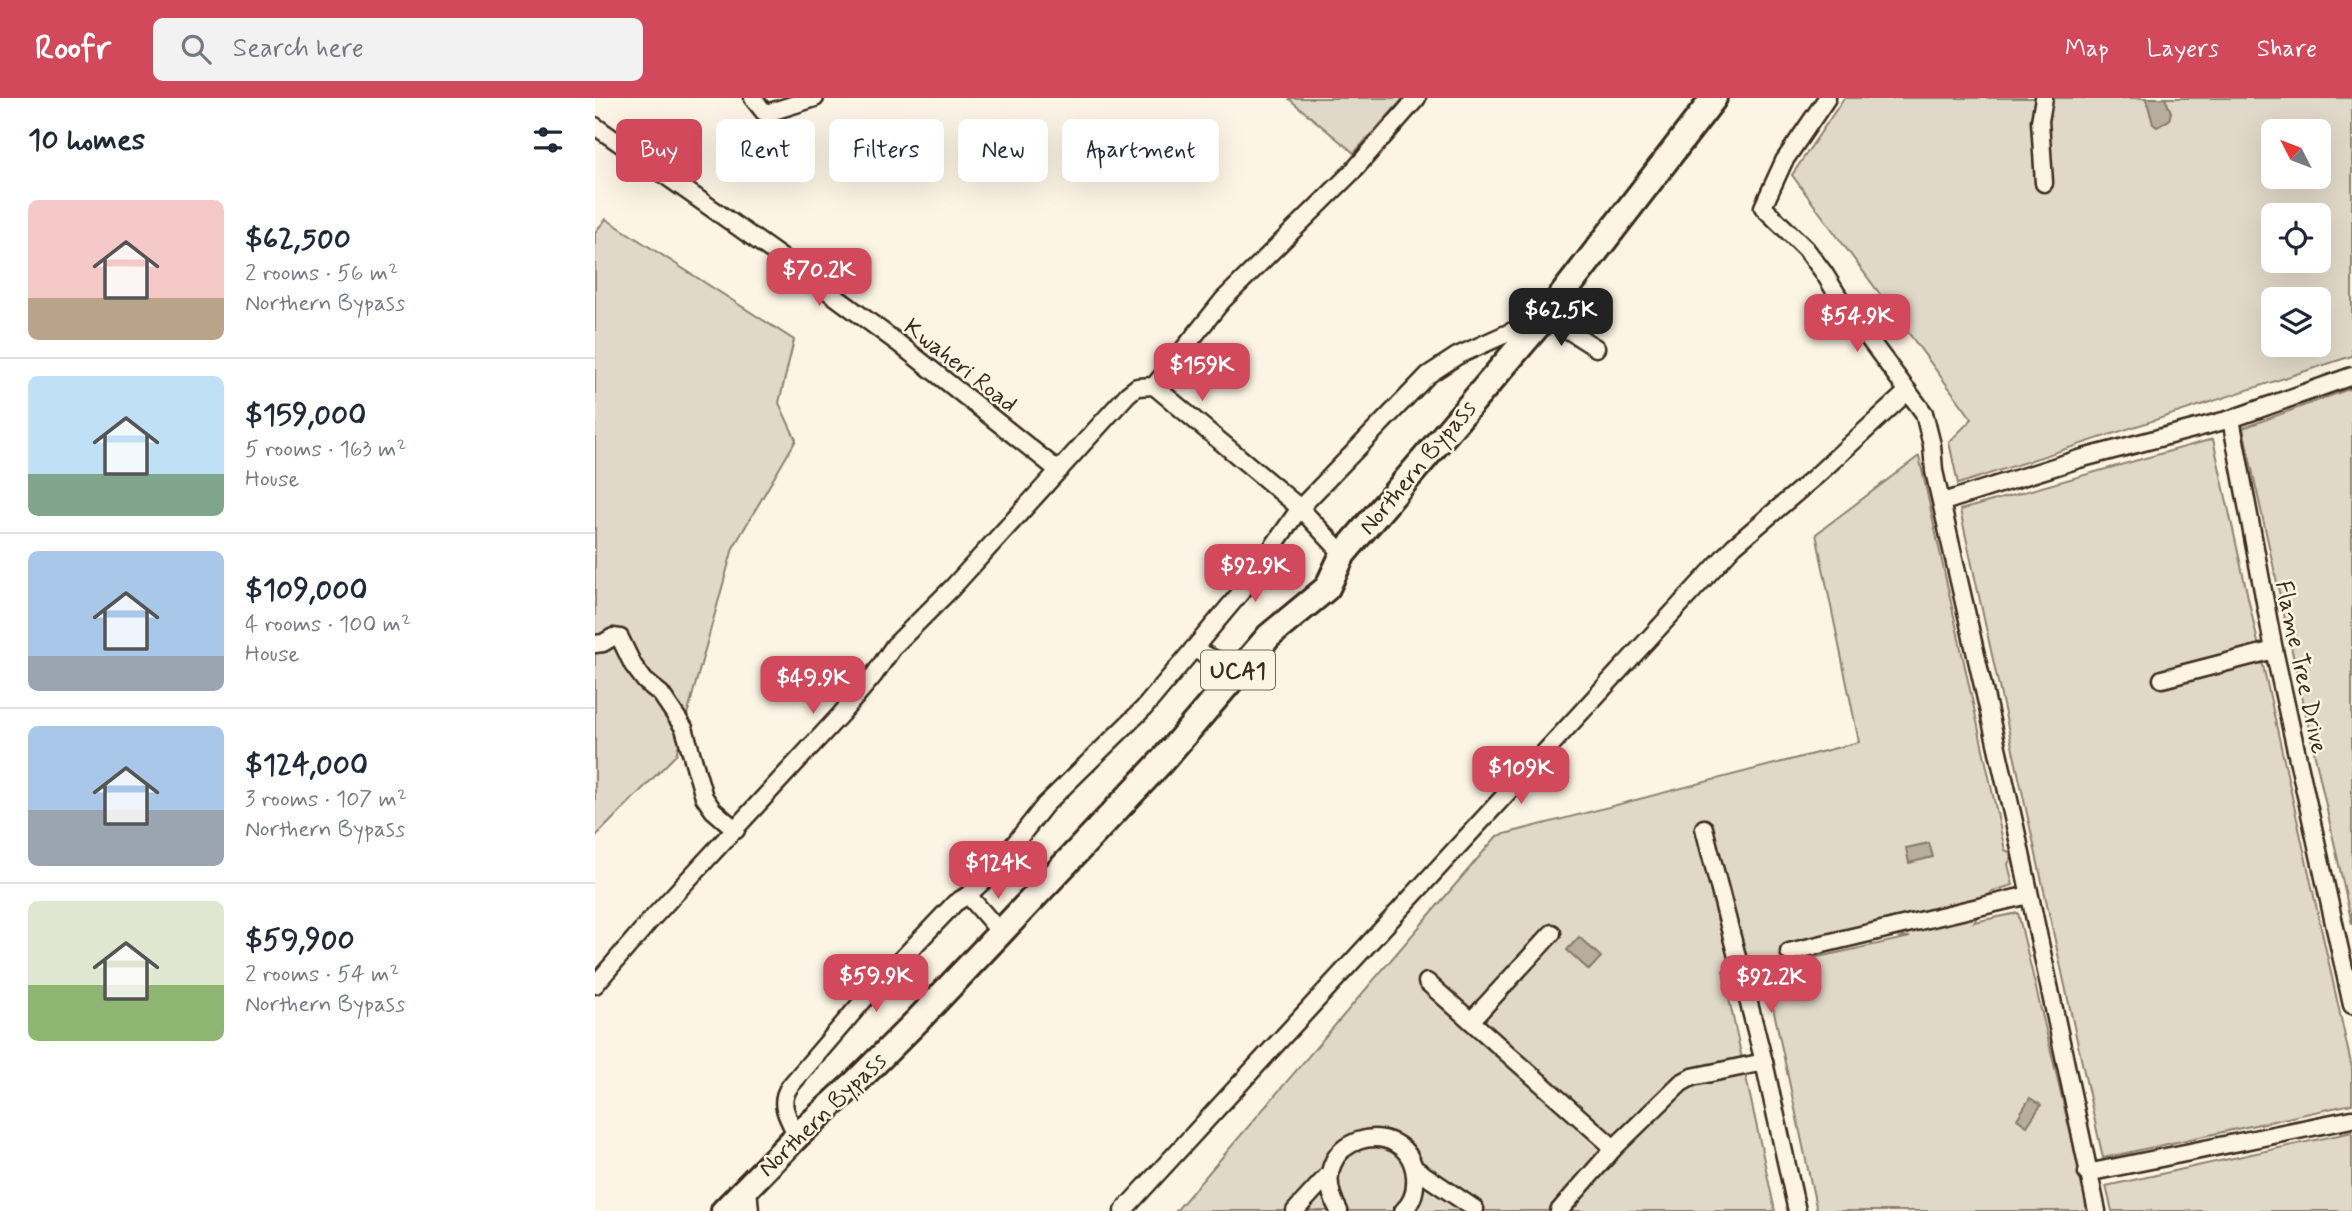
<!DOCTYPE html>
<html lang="en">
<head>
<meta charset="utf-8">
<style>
	body { margin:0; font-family:Mynerve,sans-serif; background:#f2f2f3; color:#1f2937; height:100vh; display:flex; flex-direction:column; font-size:26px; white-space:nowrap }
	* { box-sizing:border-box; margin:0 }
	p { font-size:23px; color:#747a83 }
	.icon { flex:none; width:38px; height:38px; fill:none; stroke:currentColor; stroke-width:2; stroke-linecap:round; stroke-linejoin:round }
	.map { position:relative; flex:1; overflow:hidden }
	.panel { display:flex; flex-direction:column; background:#fff; width:595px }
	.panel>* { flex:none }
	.guide { position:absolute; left:21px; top:21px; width:665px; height:63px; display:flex; gap:14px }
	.needle { width:46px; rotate:312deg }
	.buttons { position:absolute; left:1666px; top:21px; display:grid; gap:14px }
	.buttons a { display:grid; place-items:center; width:70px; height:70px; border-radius:10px; background:#fff; box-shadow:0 7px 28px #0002; font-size:35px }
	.price { position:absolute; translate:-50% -60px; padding:0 16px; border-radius:14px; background:#d1495b; color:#fff; font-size:23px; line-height:46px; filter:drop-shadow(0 2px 4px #0008) }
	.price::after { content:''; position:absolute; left:50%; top:42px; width:21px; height:16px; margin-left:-10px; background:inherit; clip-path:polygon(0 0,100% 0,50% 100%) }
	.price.selected { background:#222; color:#fff }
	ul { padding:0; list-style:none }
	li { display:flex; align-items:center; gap:21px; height:175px; padding:0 28px }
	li+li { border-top:2px solid #e0e1e3 }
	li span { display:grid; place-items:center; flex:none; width:196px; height:140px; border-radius:10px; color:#555 }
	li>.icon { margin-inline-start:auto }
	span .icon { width:84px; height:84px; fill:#fffc; stroke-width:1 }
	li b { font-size:30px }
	h2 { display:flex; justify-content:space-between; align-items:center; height:84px; padding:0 28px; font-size:30px }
	.tag { padding:0 24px; border-radius:10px; background:#fff; box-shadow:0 7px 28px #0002; font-size:24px; line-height:63px }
	.tag.selected { background:#d1495b; color:#fff }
	header { display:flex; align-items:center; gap:42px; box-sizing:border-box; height:98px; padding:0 35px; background:#d1495b; color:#fff }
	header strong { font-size:33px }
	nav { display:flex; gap:38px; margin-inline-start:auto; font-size:24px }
	.search { width:490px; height:63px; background:#f2f2f3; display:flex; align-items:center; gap:18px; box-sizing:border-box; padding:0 24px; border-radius:10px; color:#747a83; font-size:26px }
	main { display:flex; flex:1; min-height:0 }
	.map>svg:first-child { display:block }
	.green { fill:#e0d8c8; stroke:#8e8173; stroke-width:2; fill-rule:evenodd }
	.water { fill:#b7ad9e; stroke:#85796b; stroke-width:2 }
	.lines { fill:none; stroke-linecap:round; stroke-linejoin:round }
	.street-casing { stroke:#3b2a1e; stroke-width:21 }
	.primary-casing { stroke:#3b2a1e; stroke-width:30 }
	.street { stroke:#fcf5e5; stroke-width:16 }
	.primary { stroke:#fcf5e5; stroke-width:24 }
	.labels { text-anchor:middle; stroke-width:5; stroke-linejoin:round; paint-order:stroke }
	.shield { fill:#fcf5e5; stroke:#75675a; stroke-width:2 }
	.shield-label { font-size:23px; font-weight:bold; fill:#3b2a1e }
	.street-label { font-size:24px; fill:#3b2a1e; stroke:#fcf5e5 }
</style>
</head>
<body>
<header>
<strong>Roofr</strong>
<div class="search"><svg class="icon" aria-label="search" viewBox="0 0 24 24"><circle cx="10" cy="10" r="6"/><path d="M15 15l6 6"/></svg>Search here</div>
<nav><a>Map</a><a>Layers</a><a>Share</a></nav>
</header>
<main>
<section class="panel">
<h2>10 homes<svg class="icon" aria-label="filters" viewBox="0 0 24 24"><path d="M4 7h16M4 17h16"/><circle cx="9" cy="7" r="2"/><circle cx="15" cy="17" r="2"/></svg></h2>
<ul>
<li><span style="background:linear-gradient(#f6c9c9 70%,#b9a48a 0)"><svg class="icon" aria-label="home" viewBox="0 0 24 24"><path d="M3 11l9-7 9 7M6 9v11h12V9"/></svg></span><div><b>$62,500</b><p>2 rooms · 56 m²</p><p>Northern Bypass</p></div></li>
<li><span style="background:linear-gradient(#bfe0f5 70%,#7fa58c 0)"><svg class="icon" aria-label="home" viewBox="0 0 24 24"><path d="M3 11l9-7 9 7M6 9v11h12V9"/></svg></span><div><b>$159,000</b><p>5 rooms · 163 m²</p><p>House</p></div></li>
<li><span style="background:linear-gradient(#a9c7e8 75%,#9aa5b1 0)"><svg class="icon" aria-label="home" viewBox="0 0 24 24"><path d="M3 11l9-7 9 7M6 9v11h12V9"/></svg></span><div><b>$109,000</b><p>4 rooms · 100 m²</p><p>House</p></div></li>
<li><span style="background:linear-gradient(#a9c7e8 60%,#9aa5b1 0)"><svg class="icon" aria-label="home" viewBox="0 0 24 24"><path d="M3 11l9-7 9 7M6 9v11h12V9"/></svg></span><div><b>$124,000</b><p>3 rooms · 107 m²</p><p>Northern Bypass</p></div></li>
<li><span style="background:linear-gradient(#dfe7d0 60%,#8fb573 0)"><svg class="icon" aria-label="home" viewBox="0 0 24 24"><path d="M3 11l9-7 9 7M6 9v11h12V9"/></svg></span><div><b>$59,900</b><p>2 rooms · 54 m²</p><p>Northern Bypass</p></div></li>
</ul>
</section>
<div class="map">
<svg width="1757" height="1113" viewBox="0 0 1757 1113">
	<rect width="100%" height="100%" fill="#fcf5e5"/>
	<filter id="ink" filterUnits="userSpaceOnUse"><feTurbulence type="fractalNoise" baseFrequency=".0143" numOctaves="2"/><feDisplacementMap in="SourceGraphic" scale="14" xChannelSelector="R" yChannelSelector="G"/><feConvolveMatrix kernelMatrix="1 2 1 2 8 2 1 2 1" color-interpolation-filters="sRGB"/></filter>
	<g filter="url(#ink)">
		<g class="green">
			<path d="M693,0H809L759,55Z"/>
			<path d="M1249,0H1757V258L1363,386L1354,344L1377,321L1197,77ZM1678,33H1724V79H1678ZM1678,117H1724V163H1678ZM1678,201H1724V247H1678Z"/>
			<path d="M11,121L199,242L184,305L201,342L138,450L81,657L0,739V134Z"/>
			<path d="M1757,290V826L1648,330Z"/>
			<path d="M1618,341L1757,970V1006L1508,1060L1365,412Z"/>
			<path d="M1324,358L1410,752L1419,756L1413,766L1418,787L1397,793L1379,824L1423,815L1494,1113H1222L1173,886L1164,883L1158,864L1128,873L1180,1113H581L902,738L1264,644L1221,436ZM1292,838L1315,839L1205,863L1204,850Z"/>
			<path d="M1757,1034V1113H1517L1511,1088Z"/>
		</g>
		<g class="water">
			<path d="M1551,0H1570L1576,14L1574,22L1562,29L1558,26Z"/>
			<path d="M1334,745L1338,759L1314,765L1311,750Z"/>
			<path d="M984,839L1006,859L994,872L972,852Z"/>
			<path d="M1435,1000L1446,1007L1432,1028L1422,1021Z"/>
		</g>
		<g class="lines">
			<g class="street-casing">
				<g id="street">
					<path d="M158,0L169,14H175L220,0"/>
					<path d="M1232,0L1189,63L1168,109L1211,151L1229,175L1248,206L1329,315L1337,347L1339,373L1422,737L1502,1113"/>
					<path d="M0,28L207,174L303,245L464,373"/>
					<path d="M1449,85L1445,23L1449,0"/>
					<path d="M559,288L628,202L758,73L822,0"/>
					<path d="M1636,321L1679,552L1757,907"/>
					<path d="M1348,404L1484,361L1636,321L1757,278"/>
					<path d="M0,546L8,545L18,539L25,540L38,567L50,583L66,596L89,630L109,699L118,712L141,732"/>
					<path d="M598,551L643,572"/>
					<path d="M1567,581L1679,552"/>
					<path d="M1109,730L1169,964L1202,1113"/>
					<path d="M373,797L405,834"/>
					<path d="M1194,854L1434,797"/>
					<path d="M832,884L1019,1050"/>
					<path d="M0,887L53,825L246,616L279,577L299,548L357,490L533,296L542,289L559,288L705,410L748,456"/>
					<path d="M876,923L957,835"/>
					<path d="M202,1038C194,1021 182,1006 195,988L279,890L360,805L373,797L394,778L450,707L549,610L647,493L705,410L833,277L862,258L951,218L1001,250"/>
					<path d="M819,1070L880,1111"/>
					<path d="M1492,1075L1757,1021"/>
					<path d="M153,1089L155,1113"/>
					<path d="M528,1113L1139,448L1221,378L1313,293"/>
					<path d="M700,1113L733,1077"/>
					<path d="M744,1113C702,1038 814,1012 820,1078C821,1091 818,1104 808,1113"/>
					<path d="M964,1113L1019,1050L1086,985L1097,979L1169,964"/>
				</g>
			</g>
			<g class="primary-casing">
				<path id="primary" d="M129,1113L202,1038L261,984L323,922L442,796L566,664L674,538L732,490L748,456L951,218L1119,0"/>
			</g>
			<use href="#street" class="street"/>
			<use href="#primary" class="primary"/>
		</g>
	</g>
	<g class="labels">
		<rect class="shield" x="606" y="552.5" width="74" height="39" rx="5"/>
		<g class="shield-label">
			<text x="643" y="580">UCA1</text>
		</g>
		<g class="street-label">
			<text transform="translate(366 267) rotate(38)" y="8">Kwaheri Road</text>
			<text transform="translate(822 369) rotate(-50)" y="8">Northern Bypass</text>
			<text transform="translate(1707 569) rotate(78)" y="8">Flame Tree Drive</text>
			<text transform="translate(227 1016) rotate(-44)" y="8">Northern Bypass</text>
		</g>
	</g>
</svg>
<div class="buttons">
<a><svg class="needle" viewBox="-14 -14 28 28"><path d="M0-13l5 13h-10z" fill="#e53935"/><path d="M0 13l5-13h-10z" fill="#747a83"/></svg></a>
<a><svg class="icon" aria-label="locate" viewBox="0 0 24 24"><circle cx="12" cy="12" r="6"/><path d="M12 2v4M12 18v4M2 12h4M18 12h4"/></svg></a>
<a><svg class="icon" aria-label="layers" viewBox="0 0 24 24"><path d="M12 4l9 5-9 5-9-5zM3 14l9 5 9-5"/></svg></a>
</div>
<b class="price" style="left:224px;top:210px">$70.2K</b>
<b class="price selected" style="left:966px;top:250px">$62.5K</b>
<b class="price" style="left:1262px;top:256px">$54.9K</b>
<b class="price" style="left:607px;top:305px">$159K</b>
<b class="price" style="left:660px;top:506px">$92.9K</b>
<b class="price" style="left:218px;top:618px">$49.9K</b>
<b class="price" style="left:926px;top:708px">$109K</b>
<b class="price" style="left:403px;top:803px">$124K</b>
<b class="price" style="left:281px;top:916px">$59.9K</b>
<b class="price" style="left:1176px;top:917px">$92.2K</b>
<div class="guide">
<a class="tag selected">Buy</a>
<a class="tag">Rent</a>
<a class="tag">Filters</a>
<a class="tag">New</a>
<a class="tag">Apartment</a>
</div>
</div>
</main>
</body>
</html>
